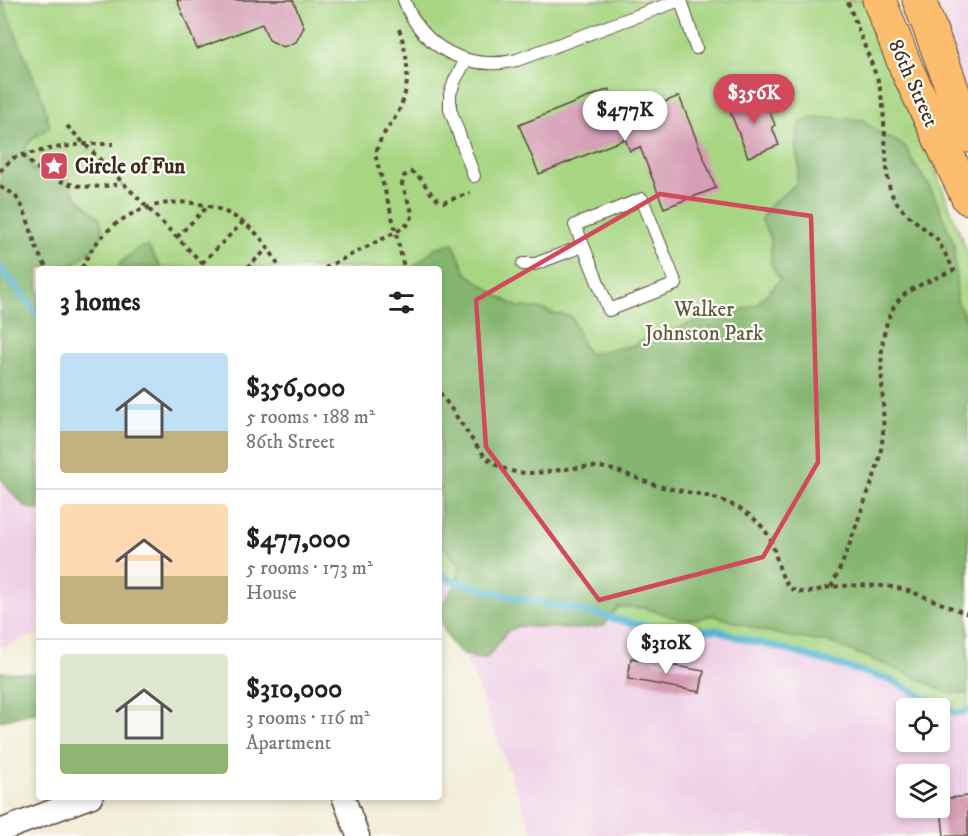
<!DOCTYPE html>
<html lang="en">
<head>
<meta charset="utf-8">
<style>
	body { margin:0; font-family:"IM FELL DW Pica",serif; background:#f6f6f6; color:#222; height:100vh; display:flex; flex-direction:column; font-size:22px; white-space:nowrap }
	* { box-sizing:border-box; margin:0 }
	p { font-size:20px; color:#767676 }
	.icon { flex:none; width:33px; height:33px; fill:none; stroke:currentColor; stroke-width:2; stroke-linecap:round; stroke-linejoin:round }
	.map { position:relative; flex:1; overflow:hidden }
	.sheet { position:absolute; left:36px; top:266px; width:406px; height:534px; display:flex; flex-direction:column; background:#fff; border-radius:6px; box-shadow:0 3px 9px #0003 }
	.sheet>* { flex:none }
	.controls { position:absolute; left:896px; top:698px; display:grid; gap:12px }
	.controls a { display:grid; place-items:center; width:54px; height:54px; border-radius:6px; background:#fff; box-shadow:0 3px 9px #0003; font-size:30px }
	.price { position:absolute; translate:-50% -51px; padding:0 14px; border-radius:21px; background:#fff; color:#222; font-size:20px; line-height:39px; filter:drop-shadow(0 2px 3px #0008) }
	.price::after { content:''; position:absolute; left:50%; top:36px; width:18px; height:14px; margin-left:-9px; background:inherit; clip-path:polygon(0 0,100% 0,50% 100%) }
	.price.on { background:#d1495b; color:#fff }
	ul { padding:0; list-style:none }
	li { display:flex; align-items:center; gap:18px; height:150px; padding:0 24px }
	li+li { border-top:2px solid #e0e0e0 }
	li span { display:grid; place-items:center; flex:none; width:168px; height:120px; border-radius:6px; color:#555 }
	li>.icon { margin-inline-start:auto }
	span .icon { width:72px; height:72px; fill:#fffc; stroke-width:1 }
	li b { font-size:26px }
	h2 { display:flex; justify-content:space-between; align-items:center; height:72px; padding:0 24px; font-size:26px }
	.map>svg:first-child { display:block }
	.built { fill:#efd0e6; fill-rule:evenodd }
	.green { fill:#a7d582; stroke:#718050; stroke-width:1.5 }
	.forest { fill:#85b670; stroke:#607047; stroke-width:1.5 }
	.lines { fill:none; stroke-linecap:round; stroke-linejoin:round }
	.stream { stroke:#55b6d3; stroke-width:7 }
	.building { fill:#d69fb5 }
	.service-casing { stroke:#57473a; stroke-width:14 }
	.minor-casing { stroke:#57473a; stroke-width:25 }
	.primary-casing { stroke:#57473a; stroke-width:35 }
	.path { stroke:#57473a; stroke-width:4; stroke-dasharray:4.5 4.5; stroke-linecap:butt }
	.service { stroke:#fff; stroke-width:12 }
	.minor { stroke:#fff; stroke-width:22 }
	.primary { stroke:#fcbd6e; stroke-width:33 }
	.marked { fill:none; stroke:#d1495b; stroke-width:4.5; stroke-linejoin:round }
	.labels { text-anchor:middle; stroke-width:4.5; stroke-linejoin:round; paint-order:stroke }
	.street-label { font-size:21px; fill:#3b2a1e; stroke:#fdfcf7 }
	.poi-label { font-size:21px; font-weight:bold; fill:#3b2a1e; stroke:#fdfcf7; text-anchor:start }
	.park-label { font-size:21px; fill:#5b5d3c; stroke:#fdfcf7 }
</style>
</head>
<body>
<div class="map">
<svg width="968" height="836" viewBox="0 0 968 836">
	<rect width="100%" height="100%" fill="#fdfcf7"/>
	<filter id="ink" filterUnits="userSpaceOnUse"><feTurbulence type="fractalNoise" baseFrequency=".0167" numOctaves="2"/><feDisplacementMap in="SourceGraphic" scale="12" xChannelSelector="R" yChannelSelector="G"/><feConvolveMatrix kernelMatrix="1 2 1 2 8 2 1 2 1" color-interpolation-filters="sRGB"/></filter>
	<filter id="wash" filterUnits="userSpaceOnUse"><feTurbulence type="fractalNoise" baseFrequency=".008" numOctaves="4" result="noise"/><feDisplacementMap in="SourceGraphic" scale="24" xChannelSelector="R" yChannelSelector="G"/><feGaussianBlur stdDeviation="1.35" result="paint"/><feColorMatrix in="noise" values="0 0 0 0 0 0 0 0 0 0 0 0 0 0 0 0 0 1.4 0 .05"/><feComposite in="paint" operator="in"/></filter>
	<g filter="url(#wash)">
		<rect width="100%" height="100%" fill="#f3eed9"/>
		<g class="built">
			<path d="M919,0H968V136Z"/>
			<path d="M0,374L39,478V633L0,648Z"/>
			<path d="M440,573L450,580L661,630H717L746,640L777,647L891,680L955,713L968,711V836H534L440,589ZM906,708H939V741H906ZM906,774H939V807H906Z"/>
		</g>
		<path class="green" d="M0,0H867L923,138L968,255V711L955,713L891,680L777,647L746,640L717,630H661L596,614L505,595L450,580L440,573V268H39Z"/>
		<g class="forest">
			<path d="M0,0H2L44,103L50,127L33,138L25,148L33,171L42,164L58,168L69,181L75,195L100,219L103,233L96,246L74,264L73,268H39V510L26,507L6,486L0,475Z"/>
			<path d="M827,117L863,120L879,133L905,146L916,167L928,184L937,202L954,244L957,301L968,324V694L948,693L899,670L831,643L790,637L761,630L713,615L698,619H680L645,608L618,607L604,626L575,629L518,626L506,632L487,658C483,658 477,659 472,657C450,651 440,627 440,606L454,588L461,567L441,544H440V268H413L435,248L453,243L466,273L500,297L518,307L538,308L555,314L571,316L583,346L589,354L634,345L655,332H667L694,322L731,314L757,304L780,280L771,264V239L761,219L770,205L796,184L799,165L795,146L800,123L810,119Z"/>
			<path d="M148,246L161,268H119L120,263L139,248Z"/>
			<path d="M0,672L39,674V711L0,721Z"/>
		</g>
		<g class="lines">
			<g class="stream">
				<path d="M0,268L39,315"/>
				<path d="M440,573L450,580L505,595L596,614L661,630H717L746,640L777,647L891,680L955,713L968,711"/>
			</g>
		</g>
		<g id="blocks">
			<g class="building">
				<path d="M177,0H293L304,27L296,42L283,47L269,40L262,24L197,49Z"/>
				<path d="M609,89L617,108L628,104L632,115L679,96L716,188L664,208L640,147L630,151L625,139L539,174L519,125Z"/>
				<path d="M762,93L775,125L772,127L779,145L748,157L728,106Z"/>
				<path d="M631,658L704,671L700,692L628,679Z"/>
				<path d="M968,796V836H944L940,799Z"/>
			</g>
		</g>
	</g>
	<g filter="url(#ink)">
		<use href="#blocks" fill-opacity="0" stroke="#57473a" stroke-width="1.5"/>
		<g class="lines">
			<g class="service-casing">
				<g id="service">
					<path d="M404,0C422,48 468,72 517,60L680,0"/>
					<path d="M681,0L696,48"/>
					<path d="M466,60L455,80L450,94V109L474,176"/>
					<path d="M642,199L676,284L609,310L575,225Z"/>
					<path d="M523,264H535L583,246"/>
				</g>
			</g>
			<g class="minor-casing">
				<g id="minor">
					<path d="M343,796L358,836"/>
					<path d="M0,831L92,796"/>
				</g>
			</g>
			<g class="primary-casing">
				<g id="primary">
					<path d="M879,0L907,70L968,198"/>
					<path d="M919,0L947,74L968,136"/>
				</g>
			</g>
			<g class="path">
				<path d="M399,29C409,58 412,88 396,116C388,129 376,141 376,158L394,224L404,268"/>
				<path d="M67,126L207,268"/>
				<path d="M23,155C50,185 84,192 122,183"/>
				<path d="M0,171L13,158L23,155L54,148L85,144H113"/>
				<path d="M0,187C6,190 12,192 16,197C31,216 32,248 47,268"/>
				<path d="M177,237L208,206"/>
				<path d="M202,263L243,222"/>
				<path d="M82,268C119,181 242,180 279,268"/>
				<path d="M247,268L268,248"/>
				<path d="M325,268L396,232L408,224L413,215L402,184L404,176L411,172C426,178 428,198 444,202L470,193"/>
				<path d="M440,393C451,408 461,423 471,438C477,446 483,456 492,462C522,485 565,464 599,467C618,469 637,479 655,485C680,492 706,493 730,504C743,509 758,520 766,532C779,548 776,588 800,592C810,594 822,588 832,587C848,585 865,585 882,586C909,587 942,605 968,614"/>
				<path d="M831,587C845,561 853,534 863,506C870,487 878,469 881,449C890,402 869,348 895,305C905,288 937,278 954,270L937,239L909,216L900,207L893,197L888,183L883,107L879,83L847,0"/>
			</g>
			<use href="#service" class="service"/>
			<use href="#minor" class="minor"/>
			<use href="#primary" class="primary"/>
		</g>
	</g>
	<path class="marked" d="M660,194L811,216L818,462L763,557L599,600L486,447L476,300Z"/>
	<defs>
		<g id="sight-square" transform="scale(1.5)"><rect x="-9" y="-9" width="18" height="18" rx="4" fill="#d1495b" stroke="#fdfcf7"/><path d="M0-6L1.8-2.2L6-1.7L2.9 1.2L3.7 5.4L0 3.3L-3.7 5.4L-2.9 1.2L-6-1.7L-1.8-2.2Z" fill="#fff"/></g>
	</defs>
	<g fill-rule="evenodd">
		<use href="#sight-square" x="54" y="166"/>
	</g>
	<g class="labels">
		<g class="street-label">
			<text transform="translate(914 83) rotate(66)" y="7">86th Street</text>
		</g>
		<g class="poi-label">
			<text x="75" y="173">Circle of Fun</text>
		</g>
		<g class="park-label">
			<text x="704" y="316">Walker<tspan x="704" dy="24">Johnston Park</tspan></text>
		</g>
	</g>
</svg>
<div class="controls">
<a><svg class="icon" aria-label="locate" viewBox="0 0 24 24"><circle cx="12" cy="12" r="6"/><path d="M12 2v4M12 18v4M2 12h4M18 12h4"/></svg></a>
<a><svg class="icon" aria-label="layers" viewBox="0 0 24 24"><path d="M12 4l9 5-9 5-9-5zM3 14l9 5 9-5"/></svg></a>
</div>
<b class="price on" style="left:754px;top:125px">$356K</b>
<b class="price" style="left:625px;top:142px">$477K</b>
<b class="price" style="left:666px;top:675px">$310K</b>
<section class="sheet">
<h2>3 homes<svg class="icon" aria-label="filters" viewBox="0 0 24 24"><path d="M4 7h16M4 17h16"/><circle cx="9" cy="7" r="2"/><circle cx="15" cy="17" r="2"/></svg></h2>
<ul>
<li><span style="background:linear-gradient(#bfe0f5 65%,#c2b280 0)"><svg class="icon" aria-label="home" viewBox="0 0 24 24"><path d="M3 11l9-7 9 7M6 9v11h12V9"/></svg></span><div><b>$356,000</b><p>5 rooms · 188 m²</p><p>86th Street</p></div></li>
<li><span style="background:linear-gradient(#ffd9b3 60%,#c2b280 0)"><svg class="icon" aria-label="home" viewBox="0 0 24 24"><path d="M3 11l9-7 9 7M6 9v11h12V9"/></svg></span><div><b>$477,000</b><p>5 rooms · 173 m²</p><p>House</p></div></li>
<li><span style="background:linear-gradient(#dfe7d0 75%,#8fb573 0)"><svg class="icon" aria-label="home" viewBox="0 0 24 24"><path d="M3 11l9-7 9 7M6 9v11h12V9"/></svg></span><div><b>$310,000</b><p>3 rooms · 116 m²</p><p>Apartment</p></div></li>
</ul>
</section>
</div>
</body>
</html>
